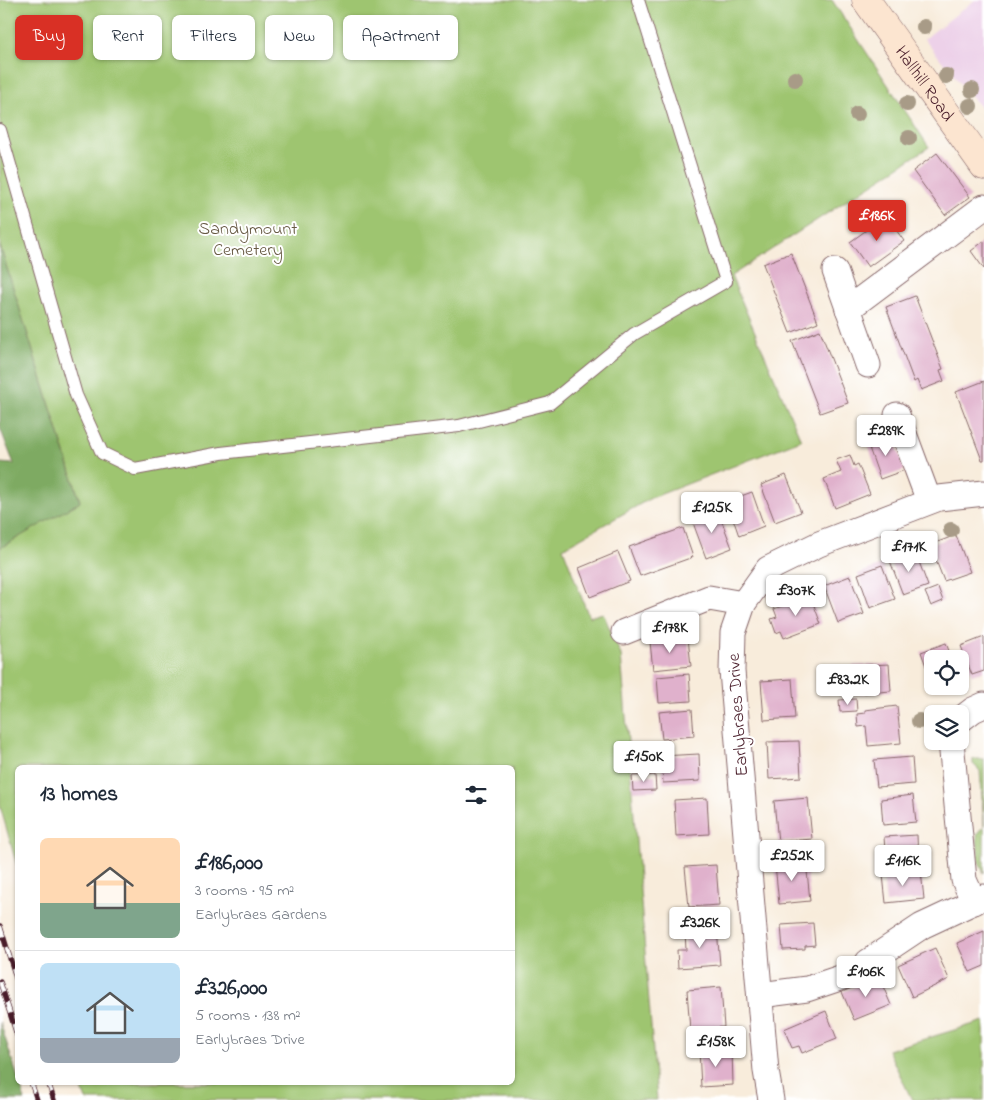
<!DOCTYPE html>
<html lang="en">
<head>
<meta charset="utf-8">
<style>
	body { margin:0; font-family:"Indie Flower",sans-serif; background:#f2f2f3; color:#1f2937; height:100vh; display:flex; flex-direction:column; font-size:19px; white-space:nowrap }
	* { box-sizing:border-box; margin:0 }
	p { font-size:16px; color:#747a83 }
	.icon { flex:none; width:28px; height:28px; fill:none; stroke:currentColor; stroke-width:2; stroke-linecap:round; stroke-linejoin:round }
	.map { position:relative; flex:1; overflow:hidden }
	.sheet { position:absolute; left:15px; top:765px; width:500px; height:320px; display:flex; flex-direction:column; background:#fff; border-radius:8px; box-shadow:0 1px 4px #0004 }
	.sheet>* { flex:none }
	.guide { position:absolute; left:15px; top:15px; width:500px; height:45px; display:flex; gap:10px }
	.tools { position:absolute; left:924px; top:650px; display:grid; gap:10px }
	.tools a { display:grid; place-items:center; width:45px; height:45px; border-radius:8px; background:#fff; box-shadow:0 1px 4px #0004; font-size:25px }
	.price { position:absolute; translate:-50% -42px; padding:0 11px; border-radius:5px; background:#fff; color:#222; font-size:16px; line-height:32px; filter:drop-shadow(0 1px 2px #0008) }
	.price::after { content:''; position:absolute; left:50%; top:30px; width:15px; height:11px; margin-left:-8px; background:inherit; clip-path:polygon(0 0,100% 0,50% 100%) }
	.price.on { background:#d93025; color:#fff }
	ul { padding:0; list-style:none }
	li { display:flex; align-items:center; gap:15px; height:125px; padding:0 25px }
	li+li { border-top:1px solid #e0e1e3 }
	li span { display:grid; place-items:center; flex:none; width:140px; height:100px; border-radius:8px; color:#555 }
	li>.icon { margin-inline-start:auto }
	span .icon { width:60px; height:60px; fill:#fffc; stroke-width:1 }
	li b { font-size:21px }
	h2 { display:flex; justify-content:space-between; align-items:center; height:60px; padding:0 25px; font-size:21px }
	.chip { padding:0 18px; border-radius:8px; background:#fff; box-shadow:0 1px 4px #0004; font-size:18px; line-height:45px }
	.chip.on { background:#d93025; color:#fff }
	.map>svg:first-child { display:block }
	.built { fill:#edd1e9 }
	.green { fill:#9ec56f; stroke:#74724d }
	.forest { fill:#7eaa62; stroke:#646446 }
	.building { fill:#e0b1cc }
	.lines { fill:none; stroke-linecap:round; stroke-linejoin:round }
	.lane-casing { stroke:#876769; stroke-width:14 }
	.street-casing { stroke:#876769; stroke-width:27 }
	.secondary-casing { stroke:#876769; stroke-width:29 }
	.lane { stroke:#fff; stroke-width:12 }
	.street { stroke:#fff; stroke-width:25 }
	.secondary { stroke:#fce5d0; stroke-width:28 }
	.rail-casing { stroke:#4a1f2b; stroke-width:5.5 }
	.rail { stroke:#fff; stroke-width:4; stroke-dasharray:11; stroke-linecap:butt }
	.tree { fill:#a89b87 }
	.labels { text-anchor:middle; stroke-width:4; stroke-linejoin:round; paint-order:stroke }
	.street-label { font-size:18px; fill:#4a1f2b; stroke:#fff }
	.park-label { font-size:18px; fill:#675943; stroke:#fff }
</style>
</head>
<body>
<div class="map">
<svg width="984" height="1100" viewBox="0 0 984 1100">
	<rect width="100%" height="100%" fill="#fff"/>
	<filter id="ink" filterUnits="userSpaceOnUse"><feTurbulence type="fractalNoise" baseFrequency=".02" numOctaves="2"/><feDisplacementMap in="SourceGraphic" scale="10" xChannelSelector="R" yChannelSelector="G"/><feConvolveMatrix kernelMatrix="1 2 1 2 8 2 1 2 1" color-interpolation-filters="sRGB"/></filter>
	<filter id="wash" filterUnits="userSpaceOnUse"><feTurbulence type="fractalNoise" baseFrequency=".0096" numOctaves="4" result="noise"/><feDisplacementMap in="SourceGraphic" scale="20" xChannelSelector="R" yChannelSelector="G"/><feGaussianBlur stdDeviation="1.12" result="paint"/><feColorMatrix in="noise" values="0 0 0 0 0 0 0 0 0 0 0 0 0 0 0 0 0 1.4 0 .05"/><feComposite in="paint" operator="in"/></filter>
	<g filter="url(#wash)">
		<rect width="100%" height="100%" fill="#f8ecdb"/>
		<path class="built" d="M975,0H984V112L924,39Z"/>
		<g class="green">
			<path d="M0,0H832L929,147L731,276L801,440L651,498L563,548L589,617L603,613L621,655L657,1100H86L80,1083L512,1082V768H18L17,866L0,806V548L80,501L0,246Z"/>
			<path d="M973,759H984V873L979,863L977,835L984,826L980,771L973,764Z"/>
			<path d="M984,1021V1100H912L888,1050Z"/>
		</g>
		<g class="forest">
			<path d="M0,246L80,502L0,548V463L14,464L0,428Z"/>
			<path d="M0,1022L25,1100H0Z"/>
		</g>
		<g id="blocks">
			<g class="building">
				<path d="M937,153L970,197L945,215L913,171Z"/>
				<path d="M886,216L904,241L868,267L850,242Z"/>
				<path d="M984,241V269L971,251Z"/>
				<path d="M791,253L818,322L790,333L763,264Z"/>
				<path d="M915,296L943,369L940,370L944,381L921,390L917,380L914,382L886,307Z"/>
				<path d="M820,330L848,403L820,413L792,341Z"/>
				<path d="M984,381V460H982L956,392Z"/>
				<path d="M893,436L905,470L880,479L868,445Z"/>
				<path d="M850,455L854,466L858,464L870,494L835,508L824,479L841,472L836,460Z"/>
				<path d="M786,475L801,512L775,522L761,485Z"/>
				<path d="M752,492L764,526L739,536L727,501Z"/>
				<path d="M718,511L732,548L706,558L692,520Z"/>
				<path d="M683,528L693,557L640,576L629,547Z"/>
				<path d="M956,535L970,572L944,581L930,545Z"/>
				<path d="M915,551L928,586L903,595L890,561Z"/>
				<path d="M618,552L630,581L590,597L579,568Z"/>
				<path d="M882,565L895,599L870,608L858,574Z"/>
				<path d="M850,576L864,614L838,623L824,586Z"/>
				<path d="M938,587L943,601L931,606L925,592Z"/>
				<path d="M810,595L821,624L784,638L781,631L776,633L771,619L777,617L774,609Z"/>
				<path d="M984,637V671L972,675L961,646Z"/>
				<path d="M688,638L691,666L653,670L650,642Z"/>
				<path d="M946,643L952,659H932V683L921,652Z"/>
				<path d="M889,664L891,691L854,694L852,666Z"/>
				<path d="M689,674L691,701L659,703L657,677Z"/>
				<path d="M792,679L795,718L764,720L761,681Z"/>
				<path d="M856,699L857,711L840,712L839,700Z"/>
				<path d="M897,706L901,743L868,746L866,726L858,727L857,714L865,713V710Z"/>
				<path d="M692,709L694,736L662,739L659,712Z"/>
				<path d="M799,741L801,777L769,779L767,742Z"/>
				<path d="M699,754L700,781L663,783L661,756Z"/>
				<path d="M912,757L914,784L877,787L874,760Z"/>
				<path d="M655,775L656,790L633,791L632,776Z"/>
				<path d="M913,795L916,822L883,825L881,799Z"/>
				<path d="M707,798L709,834L676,836L674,800Z"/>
				<path d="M808,798L812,839L778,842L774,801Z"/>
				<path d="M917,835L918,861L886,863L884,837Z"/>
				<path d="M806,861L810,901L779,904L775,864Z"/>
				<path d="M716,865L719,905L689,907L685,867Z"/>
				<path d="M921,871L924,899L886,903L883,875Z"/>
				<path d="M813,923L815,945L805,946V949L783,950L781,925Z"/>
				<path d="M717,929L720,965L678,968L677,950H686L685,931Z"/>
				<path d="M984,931V966L970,972L957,943Z"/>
				<path d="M935,948L949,979L912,997L898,965Z"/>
				<path d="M879,977L891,1005L854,1020L842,992Z"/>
				<path d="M721,987L724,1027L690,1030L687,990Z"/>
				<path d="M826,1011L837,1039L802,1053L799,1046L792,1048L784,1029Z"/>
				<path d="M732,1049L733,1085L701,1087L699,1050Z"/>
			</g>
		</g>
	</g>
	<g filter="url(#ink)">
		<use href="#blocks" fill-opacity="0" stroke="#876769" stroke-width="1"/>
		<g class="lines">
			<g class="lane-casing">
				<path id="lane" d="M0,130L76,395L102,453L135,469L221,453L459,426L550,403L634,334L726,281L638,0"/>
			</g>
			<g class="street-casing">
				<g id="street">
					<path d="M835,271L868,365"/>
					<path d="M848,309L984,207"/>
					<path d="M897,415L929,501"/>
					<path d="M624,632L709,598L743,604"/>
					<path d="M960,720L973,710L984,705"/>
					<path d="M951,741L964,880L974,902"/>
					<path d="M868,962L922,926L984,897"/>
					<path d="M760,995L807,989L843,977"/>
					<path d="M771,1100L766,1071L732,671L733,633L743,604L768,569L819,544L939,498L984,493"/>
				</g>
			</g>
			<g class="secondary-casing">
				<g id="secondary">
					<path id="s1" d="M866,0L984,166"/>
				</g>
			</g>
			<use href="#lane" class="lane"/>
			<use href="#street" class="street"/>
			<use href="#secondary" class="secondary"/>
			<g class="rail-casing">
				<g id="rail">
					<path d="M0,926L18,984"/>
					<path d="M0,982L18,1038"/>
					<path d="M31,1082L37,1100"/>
					<path d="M48,1082L54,1100"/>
				</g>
			</g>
			<use href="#rail" class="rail"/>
		</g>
		<g class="tree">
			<circle cx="924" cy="27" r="8"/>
			<circle cx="946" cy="76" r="8"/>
			<circle cx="795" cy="79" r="8"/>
			<circle cx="972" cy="90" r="8"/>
			<circle cx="907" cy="104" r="8"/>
			<circle cx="970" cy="106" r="8"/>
			<circle cx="857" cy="114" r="8"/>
			<circle cx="909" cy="138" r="8"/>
			<circle cx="951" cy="530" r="8"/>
			<circle cx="919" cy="721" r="8"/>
		</g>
	</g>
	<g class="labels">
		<g class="street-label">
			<text dy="6" stroke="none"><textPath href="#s1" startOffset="102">Hallhill Road</textPath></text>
			<text transform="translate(737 715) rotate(-94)" y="6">Earlybraes Drive</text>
		</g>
		<g class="park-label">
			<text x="248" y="234">Sandymount<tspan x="248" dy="21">Cemetery</tspan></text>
		</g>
	</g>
</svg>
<div class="tools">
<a><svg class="icon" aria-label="locate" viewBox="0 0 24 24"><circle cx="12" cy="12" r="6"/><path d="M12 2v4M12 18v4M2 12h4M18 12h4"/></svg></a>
<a><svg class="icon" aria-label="layers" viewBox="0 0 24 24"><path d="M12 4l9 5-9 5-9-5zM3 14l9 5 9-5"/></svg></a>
</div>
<b class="price on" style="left:877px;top:242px">£186K</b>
<b class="price" style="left:886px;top:457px">£289K</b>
<b class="price" style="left:712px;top:534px">£125K</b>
<b class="price" style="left:909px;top:573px">£171K</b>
<b class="price" style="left:796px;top:617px">£307K</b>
<b class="price" style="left:670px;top:654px">£178K</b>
<b class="price" style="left:848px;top:706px">£83.2K</b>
<b class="price" style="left:644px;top:783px">£150K</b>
<b class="price" style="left:792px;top:882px">£252K</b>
<b class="price" style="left:903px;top:887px">£116K</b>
<b class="price" style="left:700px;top:949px">£326K</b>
<b class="price" style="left:866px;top:998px">£106K</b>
<b class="price" style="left:716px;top:1068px">£158K</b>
<div class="guide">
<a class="chip on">Buy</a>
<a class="chip">Rent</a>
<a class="chip">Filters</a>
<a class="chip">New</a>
<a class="chip">Apartment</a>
</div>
<section class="sheet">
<h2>13 homes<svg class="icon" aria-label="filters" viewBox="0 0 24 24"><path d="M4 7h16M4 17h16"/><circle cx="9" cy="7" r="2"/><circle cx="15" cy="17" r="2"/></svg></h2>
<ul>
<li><span style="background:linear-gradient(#ffd9b3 65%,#7fa58c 0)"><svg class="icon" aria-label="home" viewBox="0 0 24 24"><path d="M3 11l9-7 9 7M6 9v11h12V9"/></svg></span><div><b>£186,000</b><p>3 rooms · 95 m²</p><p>Earlybraes Gardens</p></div></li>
<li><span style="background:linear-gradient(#bfe0f5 75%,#9aa5b1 0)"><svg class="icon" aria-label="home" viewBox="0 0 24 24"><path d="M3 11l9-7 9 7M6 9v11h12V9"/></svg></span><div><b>£326,000</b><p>5 rooms · 138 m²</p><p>Earlybraes Drive</p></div></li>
</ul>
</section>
</div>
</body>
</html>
